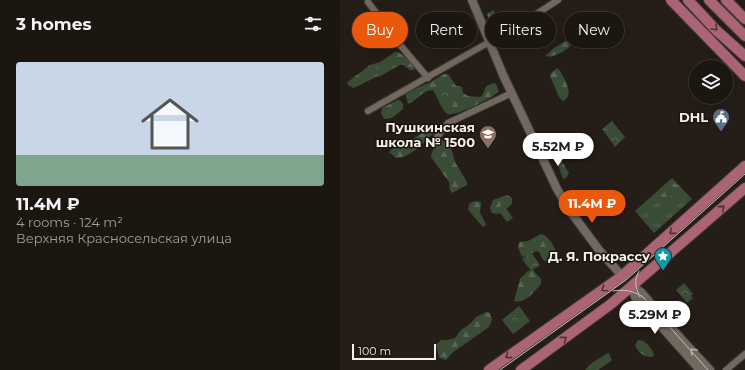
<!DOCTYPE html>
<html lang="en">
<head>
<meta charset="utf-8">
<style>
	body { margin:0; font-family:Montserrat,sans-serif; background:#251f1a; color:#f1f3f6; height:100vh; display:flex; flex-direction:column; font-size:15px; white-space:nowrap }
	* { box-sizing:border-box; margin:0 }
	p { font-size:13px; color:#a09f9f }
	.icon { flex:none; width:22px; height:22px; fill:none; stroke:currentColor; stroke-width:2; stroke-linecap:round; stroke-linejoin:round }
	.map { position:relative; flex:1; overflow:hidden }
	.sheet { display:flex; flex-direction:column; background:#1c1611; width:340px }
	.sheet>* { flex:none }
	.guide { position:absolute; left:12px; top:12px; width:333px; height:36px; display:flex; gap:8px }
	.buttons { position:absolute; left:349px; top:60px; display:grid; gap:8px }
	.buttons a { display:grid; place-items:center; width:44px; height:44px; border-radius:50%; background:#1c1611; box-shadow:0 4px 16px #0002,0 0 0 1px #3a3531; font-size:20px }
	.scale { position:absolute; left:12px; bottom:10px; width:84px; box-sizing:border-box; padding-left:4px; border:2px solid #f4efea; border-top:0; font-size:11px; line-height:14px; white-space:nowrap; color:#f4efea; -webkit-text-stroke:3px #1c140e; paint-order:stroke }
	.price { position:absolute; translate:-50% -34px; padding:0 9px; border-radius:14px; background:#fff; color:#222; font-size:13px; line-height:26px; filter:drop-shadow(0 1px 2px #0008) }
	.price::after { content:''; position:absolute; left:50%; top:24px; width:12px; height:9px; margin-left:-6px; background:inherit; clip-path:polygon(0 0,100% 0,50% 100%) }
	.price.on { background:#ea580c; color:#fff }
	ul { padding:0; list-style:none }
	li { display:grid; align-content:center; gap:8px; height:212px; padding:0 16px }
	li span { display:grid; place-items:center; height:124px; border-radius:4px; color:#555 }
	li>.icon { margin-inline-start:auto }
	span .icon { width:72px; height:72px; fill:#fffc; stroke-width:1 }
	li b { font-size:17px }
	h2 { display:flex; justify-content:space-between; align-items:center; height:48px; padding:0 16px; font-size:17px }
	.tag { padding:0 14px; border-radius:18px; background:#1c1611; box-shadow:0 4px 16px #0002,0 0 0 1px #3a3531; font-size:14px; line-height:36px }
	.tag.on { background:#ea580c; color:#fff }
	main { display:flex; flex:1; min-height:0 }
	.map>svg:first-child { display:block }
	.grass { fill:url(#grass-tufts) }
	.forest { fill:url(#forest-firs) }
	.park { fill:url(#park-crowns) }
	.pitch { fill:#3a4c35 }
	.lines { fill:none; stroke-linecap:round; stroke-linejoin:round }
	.minor-casing { stroke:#413a36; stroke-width:8 }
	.tertiary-casing { stroke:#413a36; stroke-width:10 }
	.primary-casing { stroke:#413a36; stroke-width:12 }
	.minor { stroke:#71685f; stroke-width:6 }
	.tertiary { stroke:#71685f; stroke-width:8 }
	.primary { stroke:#ab6476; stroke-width:10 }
	.tram { stroke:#c8c3bd; stroke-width:1 }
	.oneway { stroke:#4e3032 }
	.oneway2 { stroke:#b9b2ab }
	.labels { text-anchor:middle; stroke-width:3; stroke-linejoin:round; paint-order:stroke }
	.poi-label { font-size:13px; font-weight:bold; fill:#f4efea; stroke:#1c140e; text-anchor:end }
</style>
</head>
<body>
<main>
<section class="sheet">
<h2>3 homes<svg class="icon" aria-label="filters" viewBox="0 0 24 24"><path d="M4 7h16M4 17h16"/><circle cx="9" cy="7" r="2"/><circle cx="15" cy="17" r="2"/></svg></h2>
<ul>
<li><span style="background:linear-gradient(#c9d6e8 75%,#7fa58c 0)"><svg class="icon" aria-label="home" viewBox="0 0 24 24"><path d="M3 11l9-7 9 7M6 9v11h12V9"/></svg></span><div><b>11.4M ₽</b><p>4 rooms · 124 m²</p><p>Верхняя Красносельская улица</p></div></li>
</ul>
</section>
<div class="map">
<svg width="405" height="370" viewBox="0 0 405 370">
	<defs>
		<pattern id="grass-tufts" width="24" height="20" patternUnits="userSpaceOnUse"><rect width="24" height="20" fill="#3a4c35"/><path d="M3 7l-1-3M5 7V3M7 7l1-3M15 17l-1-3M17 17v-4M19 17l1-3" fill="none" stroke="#576652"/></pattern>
		<pattern id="forest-firs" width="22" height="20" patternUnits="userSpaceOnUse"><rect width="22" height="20" fill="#3a4c35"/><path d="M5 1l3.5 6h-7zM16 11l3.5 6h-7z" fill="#576652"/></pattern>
		<pattern id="park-crowns" width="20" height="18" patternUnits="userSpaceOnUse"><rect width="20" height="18" fill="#3a4c35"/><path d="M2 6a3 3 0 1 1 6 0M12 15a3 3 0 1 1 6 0" fill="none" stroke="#576652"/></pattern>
	</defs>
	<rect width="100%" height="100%" fill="#251d17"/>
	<path class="grass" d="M332,178L352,199L314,233L295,211Z"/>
	<g class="forest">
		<path d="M153,10L166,29L155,35L147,14Z"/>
		<path d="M232,37L234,41C230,49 213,59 205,56L214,48Z"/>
		<path d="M55,52H58L70,60L75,69L73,70H70L63,65H60L16,87L13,88L8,85L7,83L9,81L30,65L40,62Z"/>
		<path d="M217,68C222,72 231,90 228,96C227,98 225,100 223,101L219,97L210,76V74Z"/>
		<path d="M104,74H108L116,86H119L122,87L123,93L128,96L140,97C148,91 140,86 155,83L159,91C155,97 115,117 108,114C102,112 97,95 93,90C82,90 78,100 68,104L65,93L89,83Z"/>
		<path d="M58,100H60L63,104V109C57,114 51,120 44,119L41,113L42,108Z"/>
		<path d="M92,130L97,131C84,140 73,158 56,158L49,152L53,148L61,146L84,132Z"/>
		<path d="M205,138L208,139L229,173L226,178L223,179L219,168Z"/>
		<path d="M104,139L111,148L115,162L127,182V185L112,193L110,190L109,182L91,157C91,150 98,142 104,139Z"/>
		<path d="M333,183L338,185L339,191L325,200L322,201L319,197L330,187Z"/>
		<path d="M167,195L172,198V204C166,209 161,216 152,213L150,208L153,200Z"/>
		<path d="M134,201L141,202L140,213L146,224L145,226L143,227L128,210L129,204Z"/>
		<path d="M201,234C208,235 216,248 217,255L208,262L203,260L199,252L197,251L183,257L181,255L178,247L179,242L188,241Z"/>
		<path d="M193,270L201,279V284C195,291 184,305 174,301L180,279L188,271Z"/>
		<path d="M146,312L150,313L152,320L149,327L112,353L106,360L99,358L96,345L101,340H107L115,338L121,330L131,323L136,317Z"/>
		<path d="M298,340C306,340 312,348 314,355L312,357C304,357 298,353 295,345Z"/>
		<path d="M269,353L272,360L258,370H245L252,363L266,354Z"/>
	</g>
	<g class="park">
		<path d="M55,55L61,64L39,77L33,68Z"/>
		<path d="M101,87L116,99L105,109L96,95Z"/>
		<path d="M272,121L285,137L275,147L262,129Z"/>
		<path d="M191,252L200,265L191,271L182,259Z"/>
		<path d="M344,283L353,294L351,296L353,298L347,303L336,290Z"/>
		<path d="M179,306L190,321L173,334L162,320Z"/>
	</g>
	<path class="pitch" d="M163,204L173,218L167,222L157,209Z"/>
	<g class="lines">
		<g class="minor-casing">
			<g id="minor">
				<path d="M28,2L61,46L88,78"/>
				<path d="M28,111L144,45L156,40L218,0"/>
				<path d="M97,137L108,123L172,93"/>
				<path d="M386,370L405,354"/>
			</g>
		</g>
		<g class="tertiary-casing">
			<g id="tertiary">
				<path d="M132,0L164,77L217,189L230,211L259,250L282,276"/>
				<path d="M292,287L301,292L343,341L370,370"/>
				<path d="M292,287L295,297L360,370"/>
			</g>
		</g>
		<g class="primary-casing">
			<g id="primary">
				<path d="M331,0L405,76"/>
				<path d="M348,0L376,30L405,56"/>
				<path d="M369,0L405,36"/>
				<path d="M386,0L405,19"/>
				<path d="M149,370L282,276L405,166"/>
				<path d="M181,370L271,304L405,188"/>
			</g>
		</g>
		<use href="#minor" class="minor"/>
		<use href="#tertiary" class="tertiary"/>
		<use href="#primary" class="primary"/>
		<g class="tram">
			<path d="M299,271C294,280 295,287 300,297"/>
			<path d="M273,291C284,289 294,291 303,297L368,370"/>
			<path d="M160,370L286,280L405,174"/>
		</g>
	</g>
	<defs><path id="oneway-chevron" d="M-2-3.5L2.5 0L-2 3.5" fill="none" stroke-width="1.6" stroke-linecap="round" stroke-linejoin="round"/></defs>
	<g class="oneway">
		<use href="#oneway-chevron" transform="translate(375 28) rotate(45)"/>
		<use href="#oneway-chevron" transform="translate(382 208) rotate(-41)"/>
		<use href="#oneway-chevron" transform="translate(332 232) rotate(138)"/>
		<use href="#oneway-chevron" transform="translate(264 289) rotate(145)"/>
		<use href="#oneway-chevron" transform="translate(224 339) rotate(-36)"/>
		<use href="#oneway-chevron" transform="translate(168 356) rotate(144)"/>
	</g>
	<use class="oneway2" href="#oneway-chevron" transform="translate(353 351) rotate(-133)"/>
	<defs>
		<g id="civic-pin" transform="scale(0.9)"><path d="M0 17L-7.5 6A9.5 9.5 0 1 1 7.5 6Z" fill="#5c6f8a" stroke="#1c140e"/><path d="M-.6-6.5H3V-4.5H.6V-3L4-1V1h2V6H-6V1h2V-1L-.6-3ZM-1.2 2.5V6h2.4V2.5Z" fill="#fff"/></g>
		<g id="school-pin" transform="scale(0.9)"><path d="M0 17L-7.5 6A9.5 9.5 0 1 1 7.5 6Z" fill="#8d6e63" stroke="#1c140e"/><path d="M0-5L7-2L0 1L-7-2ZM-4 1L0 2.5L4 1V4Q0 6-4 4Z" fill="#fff"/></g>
		<g id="sight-pin" transform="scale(0.9)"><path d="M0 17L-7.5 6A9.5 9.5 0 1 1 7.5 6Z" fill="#0f9aa8" stroke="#1c140e"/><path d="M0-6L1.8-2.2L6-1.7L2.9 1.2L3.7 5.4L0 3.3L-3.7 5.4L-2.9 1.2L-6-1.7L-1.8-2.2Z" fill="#fff"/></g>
	</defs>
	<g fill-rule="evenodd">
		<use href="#civic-pin" x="381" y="117"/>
		<use href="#school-pin" x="148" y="134"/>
		<use href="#sight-pin" x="323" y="256"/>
	</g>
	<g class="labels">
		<g class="poi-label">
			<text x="368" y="122">DHL</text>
			<text x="135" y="132">Пушкинская<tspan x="135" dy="15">школа № 1500</tspan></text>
			<text x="310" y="261">Д. Я. Покрассу</text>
		</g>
	</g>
</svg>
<div class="buttons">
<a><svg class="icon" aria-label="layers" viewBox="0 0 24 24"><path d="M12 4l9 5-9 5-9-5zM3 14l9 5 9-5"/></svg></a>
</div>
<div class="scale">100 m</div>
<b class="price" style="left:218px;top:167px">5.52M ₽</b>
<b class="price on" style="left:252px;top:224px">11.4M ₽</b>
<b class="price" style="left:315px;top:335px">5.29M ₽</b>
<div class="guide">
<a class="tag on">Buy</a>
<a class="tag">Rent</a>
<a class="tag">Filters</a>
<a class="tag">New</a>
</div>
</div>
</main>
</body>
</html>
